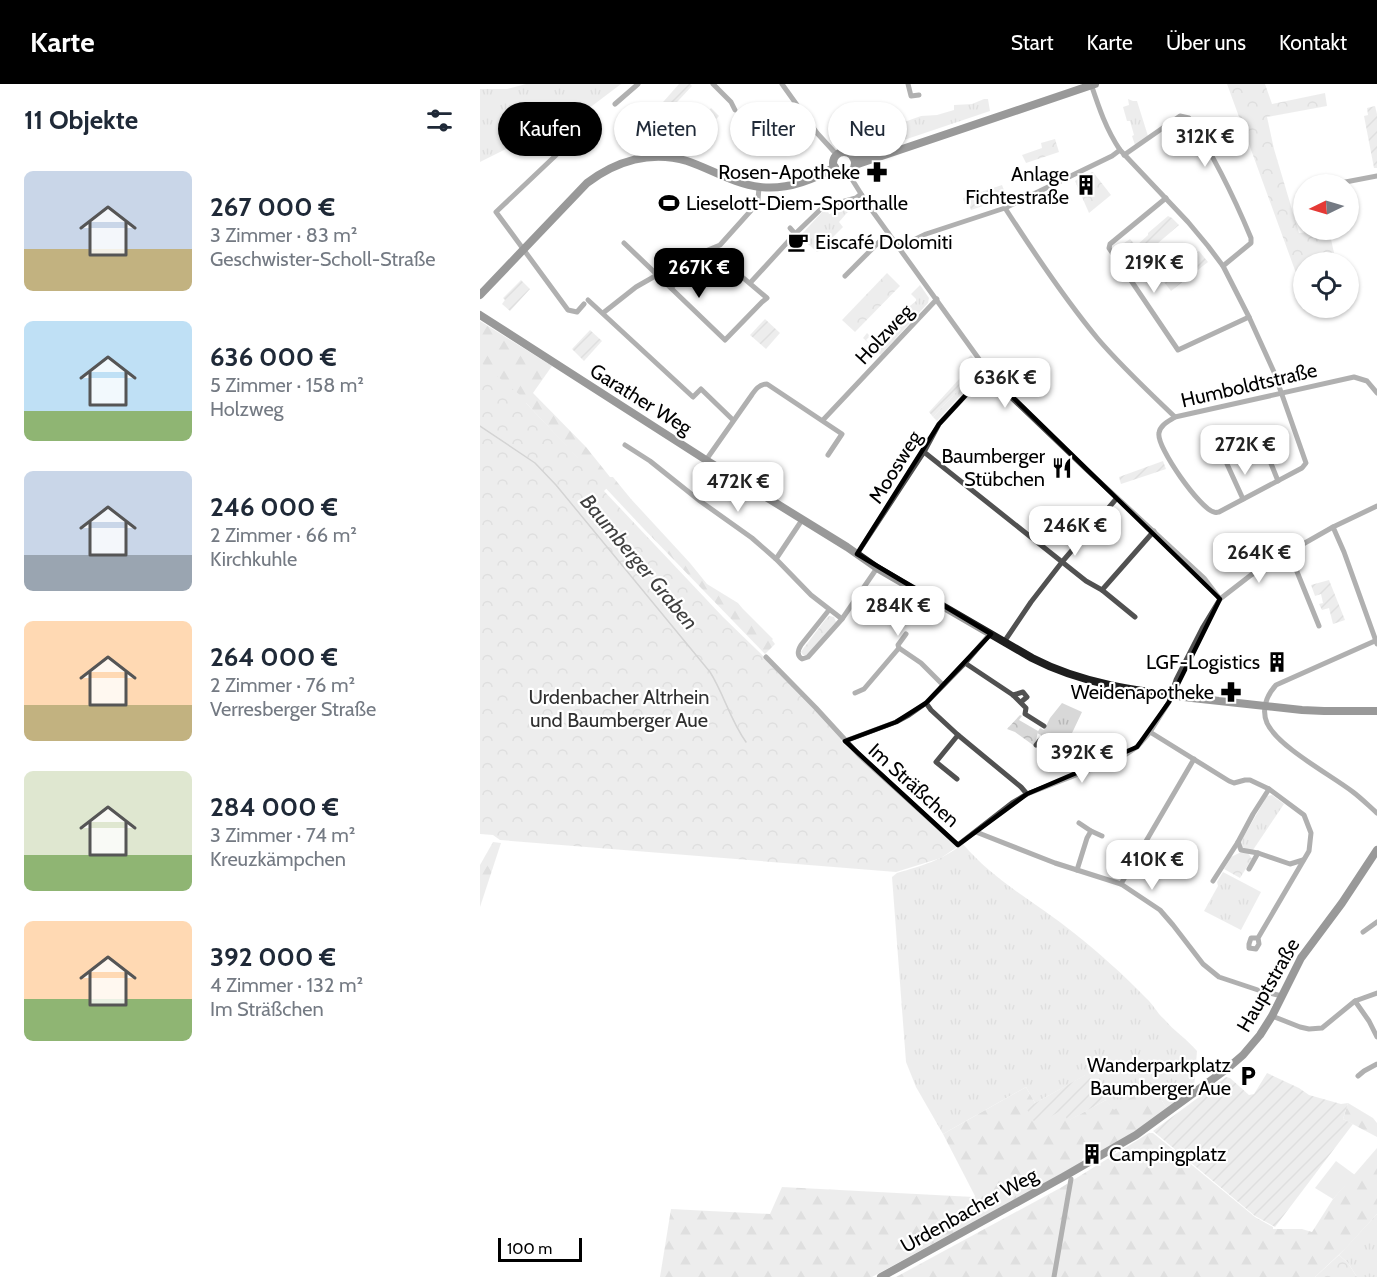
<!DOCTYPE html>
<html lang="de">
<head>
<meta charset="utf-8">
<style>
	body { margin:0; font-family:Cabin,sans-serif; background:#f6f6f7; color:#1f2937; height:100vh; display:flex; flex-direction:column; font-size:22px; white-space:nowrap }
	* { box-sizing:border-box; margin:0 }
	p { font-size:20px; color:#747a83 }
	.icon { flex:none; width:33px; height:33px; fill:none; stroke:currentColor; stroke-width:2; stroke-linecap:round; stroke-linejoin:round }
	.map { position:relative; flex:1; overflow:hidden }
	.sheet { display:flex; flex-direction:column; background:#fff; width:480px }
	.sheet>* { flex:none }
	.guide { position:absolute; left:18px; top:18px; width:570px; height:54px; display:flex; gap:12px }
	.needle { width:39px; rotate:265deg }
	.fabs { position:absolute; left:813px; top:90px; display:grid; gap:12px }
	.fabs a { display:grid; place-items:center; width:66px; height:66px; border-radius:50%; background:#fff; box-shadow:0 2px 4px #0004; font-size:30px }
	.scale { position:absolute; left:18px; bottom:15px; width:84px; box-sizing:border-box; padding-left:6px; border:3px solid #000; border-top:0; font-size:16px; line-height:21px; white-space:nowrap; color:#000; -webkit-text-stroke:4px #fff; paint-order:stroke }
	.price { position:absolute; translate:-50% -51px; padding:0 14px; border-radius:12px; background:#fff; color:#222; font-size:20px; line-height:39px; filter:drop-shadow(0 2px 3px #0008) }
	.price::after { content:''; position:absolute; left:50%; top:36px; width:18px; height:14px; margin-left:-9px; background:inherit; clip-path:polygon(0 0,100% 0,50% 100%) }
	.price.selected { background:#000; color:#fff }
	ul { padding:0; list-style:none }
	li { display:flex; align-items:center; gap:18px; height:150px; padding:0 24px }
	li span { display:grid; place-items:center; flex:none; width:168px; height:120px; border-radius:9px; color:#555 }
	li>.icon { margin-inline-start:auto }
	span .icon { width:72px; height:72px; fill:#fffc; stroke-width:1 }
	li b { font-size:26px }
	h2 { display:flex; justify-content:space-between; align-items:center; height:72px; padding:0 24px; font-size:26px }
	.tag { padding:0 21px; border-radius:27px; background:#fff; box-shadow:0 2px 4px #0004; font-size:21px; line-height:54px }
	.tag.selected { background:#000; color:#fff }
	header { display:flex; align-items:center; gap:36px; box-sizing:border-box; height:84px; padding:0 30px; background:#000; color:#fff }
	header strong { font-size:28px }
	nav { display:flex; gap:33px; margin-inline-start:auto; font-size:21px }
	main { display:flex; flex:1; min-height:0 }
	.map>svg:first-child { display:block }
	.grass { fill:url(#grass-tufts) }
	.forest { fill:url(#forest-firs) }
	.park { fill:url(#park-crowns) }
	.garden { fill:url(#garden-furrows) }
	.pitch { fill:#d8d8d8 }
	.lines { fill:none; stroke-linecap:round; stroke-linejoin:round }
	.stream { stroke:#9f9f9f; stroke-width:1.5 }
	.street { stroke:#515151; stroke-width:5 }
	.secondary { stroke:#1e1e1e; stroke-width:8 }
	.marked { fill:none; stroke:#000; stroke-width:4.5; stroke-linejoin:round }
	.labels { text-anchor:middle; stroke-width:4.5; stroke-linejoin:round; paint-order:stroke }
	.poi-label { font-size:20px; fill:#000; stroke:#fff; text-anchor:end }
	.street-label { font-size:20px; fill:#000; stroke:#fff }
	.park-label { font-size:20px; fill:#2f2f2f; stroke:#fff }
	.water-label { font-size:21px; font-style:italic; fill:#404040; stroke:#fff }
</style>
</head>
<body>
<header>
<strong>Karte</strong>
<nav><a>Start</a><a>Karte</a><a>Über uns</a><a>Kontakt</a></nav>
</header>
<main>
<section class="sheet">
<h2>11 Objekte<svg class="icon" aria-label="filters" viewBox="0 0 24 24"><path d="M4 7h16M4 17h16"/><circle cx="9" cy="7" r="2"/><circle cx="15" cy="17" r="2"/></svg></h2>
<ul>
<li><span style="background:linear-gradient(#c9d6e8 65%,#c2b280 0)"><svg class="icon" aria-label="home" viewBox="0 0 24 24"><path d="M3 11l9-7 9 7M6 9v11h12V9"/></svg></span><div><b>267 000 €</b><p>3 Zimmer · 83 m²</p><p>Geschwister-Scholl-Straße</p></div></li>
<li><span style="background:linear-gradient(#bfe0f5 75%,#8fb573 0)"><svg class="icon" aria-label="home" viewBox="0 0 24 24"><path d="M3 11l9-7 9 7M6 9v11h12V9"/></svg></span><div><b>636 000 €</b><p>5 Zimmer · 158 m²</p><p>Holzweg</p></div></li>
<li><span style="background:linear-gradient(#c9d6e8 70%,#9aa5b1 0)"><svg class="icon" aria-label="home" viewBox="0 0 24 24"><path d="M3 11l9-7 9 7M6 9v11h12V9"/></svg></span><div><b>246 000 €</b><p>2 Zimmer · 66 m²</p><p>Kirchkuhle</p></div></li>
<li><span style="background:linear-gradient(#ffd9b3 70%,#c2b280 0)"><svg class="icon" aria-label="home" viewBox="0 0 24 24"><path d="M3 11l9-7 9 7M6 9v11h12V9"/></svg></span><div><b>264 000 €</b><p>2 Zimmer · 76 m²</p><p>Verresberger Straße</p></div></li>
<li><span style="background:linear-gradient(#dfe7d0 70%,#8fb573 0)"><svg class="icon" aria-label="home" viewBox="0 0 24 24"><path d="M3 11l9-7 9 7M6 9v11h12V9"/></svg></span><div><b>284 000 €</b><p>3 Zimmer · 74 m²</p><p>Kreuzkämpchen</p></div></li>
<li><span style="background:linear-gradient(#ffd9b3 65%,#8fb573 0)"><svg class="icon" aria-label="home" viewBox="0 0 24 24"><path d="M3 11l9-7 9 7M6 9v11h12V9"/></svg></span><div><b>392 000 €</b><p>4 Zimmer · 132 m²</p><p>Im Sträßchen</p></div></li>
</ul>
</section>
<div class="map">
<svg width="897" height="1193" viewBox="0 0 897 1193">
	<defs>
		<pattern id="grass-tufts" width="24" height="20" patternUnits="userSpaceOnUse" patternTransform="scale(1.5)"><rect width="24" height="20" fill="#d8d8d8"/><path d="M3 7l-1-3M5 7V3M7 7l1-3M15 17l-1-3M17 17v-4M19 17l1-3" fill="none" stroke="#b8b8b8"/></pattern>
		<pattern id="forest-firs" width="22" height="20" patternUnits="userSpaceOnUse" patternTransform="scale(1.5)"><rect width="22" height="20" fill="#d8d8d8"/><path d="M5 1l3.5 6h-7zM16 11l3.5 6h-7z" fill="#b8b8b8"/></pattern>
		<pattern id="park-crowns" width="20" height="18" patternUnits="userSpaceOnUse" patternTransform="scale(1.5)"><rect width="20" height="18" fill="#d8d8d8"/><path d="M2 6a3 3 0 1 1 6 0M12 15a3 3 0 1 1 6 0" fill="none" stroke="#b8b8b8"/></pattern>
		<pattern id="garden-furrows" width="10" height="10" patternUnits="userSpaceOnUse" patternTransform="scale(1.5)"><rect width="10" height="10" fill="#d8d8d8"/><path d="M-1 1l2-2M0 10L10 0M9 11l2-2" fill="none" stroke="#b8b8b8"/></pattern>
	</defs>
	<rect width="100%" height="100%" fill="#fff"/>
	<g class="grass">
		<path d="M46,0H141L112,22L0,78V5H27Z"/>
		<path d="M504,15H508L510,27L424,56L421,36L427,37L441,32L457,31L474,26V21L492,20Z"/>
		<path d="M648,15L653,17H657L668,52L655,61L652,52L654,51L650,37H647L643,23L649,21Z"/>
		<path d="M421,43V50L417,58L394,66L392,60L381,63L383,69C377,69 366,65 360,63L372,60V57L394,54V53L417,49L419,47V44Z"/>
		<path d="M379,115L359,138L363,143L339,167L337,168L320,153V152L343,127L347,125L349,130L364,126L363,120Z"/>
		<path d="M440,201L449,214L448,219L401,271L383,254L387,249L390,252L386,256L392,262L395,260L425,226L436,217V215L431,210Z"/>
		<path d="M491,271C495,277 501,282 500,290L457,337L453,333L497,286L486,276Z"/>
		<path d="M582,619L602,628L584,666L563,655L561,651L557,649L560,644L564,646L570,634Z"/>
		<path d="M792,711L804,720L773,766L762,764L760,759L787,712Z"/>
		<path d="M483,760C514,797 557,819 594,849C619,869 644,891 666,914C673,920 677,929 684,935C694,947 707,955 717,967L714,1005L687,1025L671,999L634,1027L606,991L555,1019L546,1003L463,1050L436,1003L426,978L412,793L417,789C444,781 460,777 483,760Z"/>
		<path d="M743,788L781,808L761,846L724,827L738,802L737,798Z"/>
		<path d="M897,1130V1193H877L868,1179L859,1171Z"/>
	</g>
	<g class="forest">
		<path d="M0,237L72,282L53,309L106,363L130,393H133L151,415L210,479L227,500L258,519L263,525L293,555L292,556L295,560L285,570L163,444L46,319L0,279Z"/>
		<path d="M13,758L21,759L0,823V781Z"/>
		<path d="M671,998L687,1025L663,1042L621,1068L619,1066L602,1075L603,1078L392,1193H180L191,1125L290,1130L302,1103L494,1113L495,1112L463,1050L546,1003L555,1019L547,1025L583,1026L589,1036L626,1016L634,1026Z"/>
		<path d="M868,1019L893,1034L897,1039V1053L863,1035Z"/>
		<path d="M669,1049H673L775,1133L793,1143V1145H822L832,1148L853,1115L897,1064V1130L866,1164L835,1193H416L582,1103Z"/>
	</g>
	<g class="park">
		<path d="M747,0H785L792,20L845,9L847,22L787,33L794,65L819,149L849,146L856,178H824L823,199L820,200Z"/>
		<path d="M231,24L239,32L216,57L208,48Z"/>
		<path d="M575,55L579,68L546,79L542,71L562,64L561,59Z"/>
		<path d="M613,88L631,111L609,129L595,97L598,95L604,105L610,102L608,99L614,97L610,89Z"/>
		<path d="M407,189L420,202L375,248L362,236Z"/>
		<path d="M0,278L46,316V319L127,404L124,407L243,533L307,595L361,652V657L477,763L461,774L416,788L20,756L13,751L0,750Z"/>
		<path d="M349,532L354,533L356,538L327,571H323L321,568L323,565L345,536Z"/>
		<path d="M540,631L542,632L539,636L558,647L556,657L553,661L535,648L527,645Z"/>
		<path d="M759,769H768L772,775L760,794L744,785L751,773Z"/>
		<path d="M859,1171L868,1179L877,1193H835Z"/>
	</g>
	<g class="garden">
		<path d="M199,0H210L212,2L171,46L163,38L167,32L166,31L173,24L176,26Z"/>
		<path d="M895,22L897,30V84H894L884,32L888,31L887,24Z"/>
		<path d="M522,101L527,114L491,126L489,120L485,121L483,114Z"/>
		<path d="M688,132L692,134L699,141L663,172L669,182L664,187L650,168L648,169L641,161L650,155L656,162L668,151V149Z"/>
		<path d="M719,167L728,178L691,207L684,198L699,186L698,184Z"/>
		<path d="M41,196L50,205L30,227L22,220L25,216L23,214Z"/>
		<path d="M285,235L300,249L286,265L270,251Z"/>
		<path d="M110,246L122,257L104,277L92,265Z"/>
		<path d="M492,281L497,286L453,333L449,328Z"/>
		<path d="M683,377L686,385L641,400L639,393Z"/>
		<path d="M849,496L865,536L853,540L849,524L842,526L839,520L843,519L841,510L835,512L831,501Z"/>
		<path d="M787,989L819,1004L829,1011L861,1020L868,1019L863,1035L873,1040L795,1143L775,1132L673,1047L746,993L750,994L769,1011L774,1010Z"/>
		<path d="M607,990L626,1016L588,1037L582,1026L556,1041L546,1024Z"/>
	</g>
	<path class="pitch" d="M856,1077L875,1091L853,1115L835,1104Z"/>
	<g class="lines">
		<path class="stream" d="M0,342L55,379L76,401L230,588C244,610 250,636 266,658"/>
		<g class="street">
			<path d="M233,0L251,18L255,26"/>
			<path d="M302,0L337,49L357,71"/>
			<path d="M428,0L431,12L439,11"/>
			<path d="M611,0C619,24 626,45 640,66L708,138L728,162L743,182L769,233L794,288L826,379L822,384L739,428C737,428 736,429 734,428C721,426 676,363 679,349C680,341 689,337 695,333"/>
			<path d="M135,20L158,0"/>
			<path d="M644,71L700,32L709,34C734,72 754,113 771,154V159L743,182"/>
			<path d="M368,89L388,121L517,300L607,386L724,494L740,515"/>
			<path d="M855,100L897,92"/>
			<path d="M686,114L630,160L629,164L698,266L769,233"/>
			<path d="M525,124C554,169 584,214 618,255C642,283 669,308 695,333L874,293L887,297L897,309"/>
			<path d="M310,144L318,153"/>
			<path d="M144,159L245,256L282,218L287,214L234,169"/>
			<path d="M419,163L446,150L525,124L632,72L640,66"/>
			<path d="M365,192L408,149"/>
			<path d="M270,199L315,150L343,123L376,114L381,110"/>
			<path d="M191,204L228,166L240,161L275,122L278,116L279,103"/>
			<path d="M221,205L246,179"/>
			<path d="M108,216L213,313L221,305L253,336"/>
			<path d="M104,220L97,228L88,226L16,128L110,39"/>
			<path d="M123,229L156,203L177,191"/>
			<path d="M343,336L457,215"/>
			<path d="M145,361L170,377L220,417L272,454L296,475L331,511L362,535"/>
			<path d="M444,368L606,497L622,506L655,533"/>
			<path d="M788,372L798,397"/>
			<path d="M226,376L271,312C275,306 279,300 287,300L362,350L348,371"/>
			<path d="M747,380L763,415"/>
			<path d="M853,443L864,468L897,560"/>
			<path d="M809,468L839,542"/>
			<path d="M377,470L444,368L459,340L507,288"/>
			<path d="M296,475L322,436"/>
			<path d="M622,506L674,447"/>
			<path d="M349,526L321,561C318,566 316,571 322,575L328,573L362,535L397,484"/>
			<path d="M897,556L796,601C787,611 781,625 787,639C798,663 851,691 873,708C881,714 889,722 897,729"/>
			<path d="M524,558L551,518L582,478L637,414"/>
			<path d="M419,564L418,561L426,550"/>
			<path d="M286,573L336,624L380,672L478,761L532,719L547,710L642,673L657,663L670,648L689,618L696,596L723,543L740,515L771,491L809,468L853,443L897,422"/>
			<path d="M485,579L533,611L546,624L545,630L564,642"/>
			<path d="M375,609L384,605L419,564L441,579L463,601"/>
			<path d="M533,611L543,608L547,613L541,618"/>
			<path d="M446,619L451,626L478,651L541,703L547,710"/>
			<path d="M670,648L749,697L754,699L765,696H770L789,705L824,731L831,749L829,767L778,854L779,860L776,865L769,864V860L771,854H778"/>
			<path d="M365,657L416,638L429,631L446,619L485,579L510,550"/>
			<path d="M556,661L560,656L610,684"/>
			<path d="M477,695L456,678L478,651"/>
			<path d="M599,739L611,747"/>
			<path d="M496,748L575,779L641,800L680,826L693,841L723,880L739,893L781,907L802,912"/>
			<path d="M758,758L761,766L778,769L810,780L823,776"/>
			<path d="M769,785L778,769"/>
			<path d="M597,786L607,754L611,747L622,752"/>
			<path d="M733,797L758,758L773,730L789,705"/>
			<path d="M641,800L714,675"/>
			<path d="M883,848L897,838"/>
			<path d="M875,917L889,937L897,953"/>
			<path d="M792,932L820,943L829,945L842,944L875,917L897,909"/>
			<path d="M878,992L884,987L897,980"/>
			<path d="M574,1193L591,1095"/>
		</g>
		<g class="secondary">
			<circle cx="364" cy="79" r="11"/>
			<path d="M373,73L396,69"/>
			<path d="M375,81L615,0"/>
			<path d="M0,211L107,99C136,77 171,66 207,77C231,85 254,100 280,103C306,106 333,96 355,83"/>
			<path d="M0,231L226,376L367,463L397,484L552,574C602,600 657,607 712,614C749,618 785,622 822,626L844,627H897"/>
			<path d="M401,1193L583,1093L656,1051L748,984L763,971L780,951L792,932L821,874L862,819L897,766"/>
		</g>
	</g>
	<path d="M0 0H897V1193H0ZM507,288L740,515L689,618L657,663L547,710L478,761L365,657L416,638L446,619L511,550L377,470L459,340Z" fill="#fff" fill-opacity=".55" fill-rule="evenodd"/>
	<path class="marked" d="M507,288L740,515L689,618L657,663L547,710L478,761L365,657L416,638L446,619L511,550L377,470L459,340Z"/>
	<defs>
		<g id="pharmacy-bare" transform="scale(1.62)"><path d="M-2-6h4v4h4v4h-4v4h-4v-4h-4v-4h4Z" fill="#000" stroke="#fff" stroke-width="2.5" paint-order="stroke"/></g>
		<g id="building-bare" transform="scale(1.62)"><path d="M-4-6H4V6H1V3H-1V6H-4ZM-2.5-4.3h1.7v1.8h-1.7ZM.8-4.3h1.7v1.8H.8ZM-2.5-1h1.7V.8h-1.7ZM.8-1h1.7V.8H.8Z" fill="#000" stroke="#fff" stroke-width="2.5" paint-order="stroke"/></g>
		<g id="stadium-bare" transform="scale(1.62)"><path d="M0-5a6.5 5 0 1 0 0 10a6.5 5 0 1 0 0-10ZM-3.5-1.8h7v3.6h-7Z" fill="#000" stroke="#fff" stroke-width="2.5" paint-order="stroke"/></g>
		<g id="cafe-bare" transform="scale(1.62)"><path d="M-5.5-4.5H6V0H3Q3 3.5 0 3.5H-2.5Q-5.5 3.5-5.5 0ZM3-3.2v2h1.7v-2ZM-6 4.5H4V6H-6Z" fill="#000" stroke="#fff" stroke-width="2.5" paint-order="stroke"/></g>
		<g id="restaurant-bare" transform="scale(1.62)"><path d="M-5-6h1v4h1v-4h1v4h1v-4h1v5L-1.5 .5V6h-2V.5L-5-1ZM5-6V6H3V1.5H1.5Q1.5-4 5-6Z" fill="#000" stroke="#fff" stroke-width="2.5" paint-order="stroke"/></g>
		<g id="parking-bare" transform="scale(1.62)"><path d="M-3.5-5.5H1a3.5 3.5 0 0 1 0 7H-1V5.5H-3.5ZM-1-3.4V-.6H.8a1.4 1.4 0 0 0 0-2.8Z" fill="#000" stroke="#fff" stroke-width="2.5" paint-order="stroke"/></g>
	</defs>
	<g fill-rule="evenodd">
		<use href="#pharmacy-bare" x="397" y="88"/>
		<use href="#building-bare" x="606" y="101"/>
		<use href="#stadium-bare" x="189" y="119"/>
		<use href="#cafe-bare" x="318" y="158"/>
		<use href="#restaurant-bare" x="582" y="384"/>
		<use href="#building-bare" x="797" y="578"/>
		<use href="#pharmacy-bare" x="751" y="608"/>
		<use href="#parking-bare" x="768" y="992"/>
		<use href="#building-bare" x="612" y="1070"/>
	</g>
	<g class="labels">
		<g class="poi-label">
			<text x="380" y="95">Rosen-Apotheke</text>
			<text x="589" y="97">Anlage<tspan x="589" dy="23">Fichtestraße</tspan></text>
			<text x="206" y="126" text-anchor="start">Lieselott-Diem-Sporthalle</text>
			<text x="335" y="165" text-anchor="start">Eiscafé Dolomiti</text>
			<text x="565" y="379">Baumberger<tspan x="565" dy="23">Stübchen</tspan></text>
			<text x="780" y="585">LGF-Logistics</text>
			<text x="734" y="615">Weidenapotheke</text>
			<text x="751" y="988">Wanderparkplatz<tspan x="751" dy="23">Baumberger Aue</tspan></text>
			<text x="629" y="1077" text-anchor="start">Campingplatz</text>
		</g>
		<g class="street-label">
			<text transform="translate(404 250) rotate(-47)" y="7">Holzweg</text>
			<text transform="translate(769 301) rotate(-13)" y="7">Humboldtstraße</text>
			<text transform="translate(161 315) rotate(32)" y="7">Garather Weg</text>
			<text transform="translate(415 383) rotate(-58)" y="7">Moosweg</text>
			<text transform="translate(434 701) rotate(42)" y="7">Im Sträßchen</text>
			<text transform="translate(788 901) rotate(-60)" y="7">Hauptstraße</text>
			<text transform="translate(489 1126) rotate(-29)" y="7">Urdenbacher Weg</text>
		</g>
		<g class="park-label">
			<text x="139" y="620">Urdenbacher Altrhein<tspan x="139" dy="23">und Baumberger Aue</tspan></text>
		</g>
		<g class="water-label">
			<text transform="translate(159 478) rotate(50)" y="7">Baumberger Graben</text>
		</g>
	</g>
</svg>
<div class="fabs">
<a><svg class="needle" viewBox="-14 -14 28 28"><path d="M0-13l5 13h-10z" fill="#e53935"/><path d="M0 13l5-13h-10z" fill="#747a83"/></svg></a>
<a><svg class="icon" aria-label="locate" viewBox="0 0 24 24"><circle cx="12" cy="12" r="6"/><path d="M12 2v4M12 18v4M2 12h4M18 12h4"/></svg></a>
</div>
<div class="scale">100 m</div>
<b class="price" style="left:725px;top:84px">312K €</b>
<b class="price" style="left:674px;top:210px">219K €</b>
<b class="price selected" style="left:219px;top:215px">267K €</b>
<b class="price" style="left:525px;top:325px">636K €</b>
<b class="price" style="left:765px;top:392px">272K €</b>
<b class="price" style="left:258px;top:429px">472K €</b>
<b class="price" style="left:595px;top:473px">246K €</b>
<b class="price" style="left:779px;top:500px">264K €</b>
<b class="price" style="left:418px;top:553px">284K €</b>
<b class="price" style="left:602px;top:700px">392K €</b>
<b class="price" style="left:672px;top:807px">410K €</b>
<div class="guide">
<a class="tag selected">Kaufen</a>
<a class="tag">Mieten</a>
<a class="tag">Filter</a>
<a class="tag">Neu</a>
</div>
</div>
</main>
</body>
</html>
